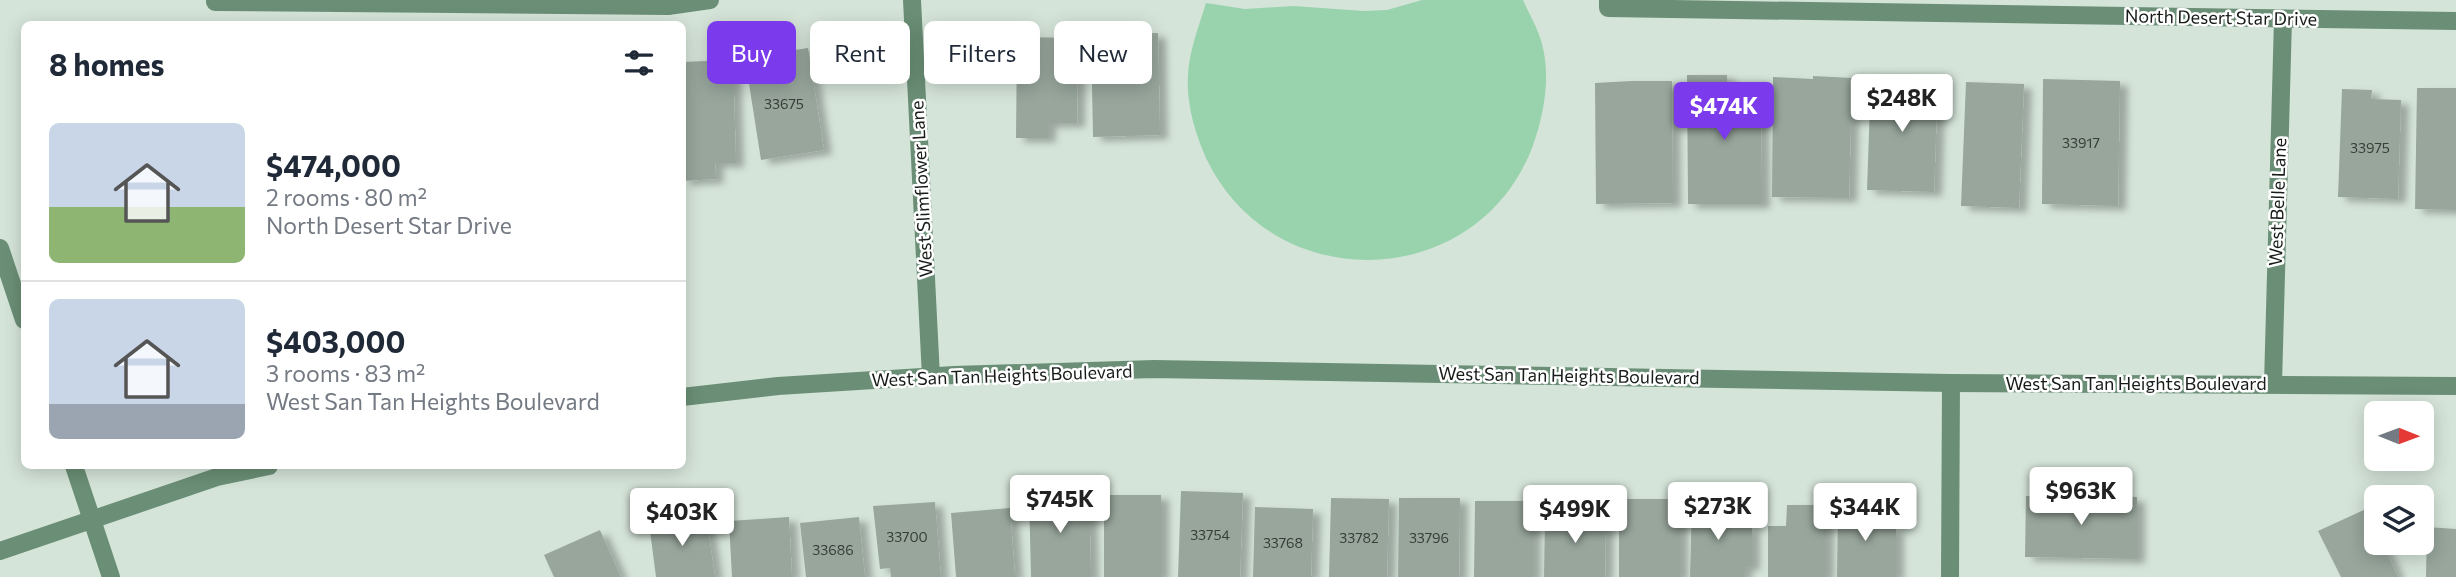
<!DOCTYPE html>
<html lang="en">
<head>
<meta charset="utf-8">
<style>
	body { margin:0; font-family:Commissioner,sans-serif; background:#f6f6f7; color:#1f2937; height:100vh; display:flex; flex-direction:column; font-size:26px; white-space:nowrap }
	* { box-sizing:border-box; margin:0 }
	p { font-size:23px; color:#747a83 }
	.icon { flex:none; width:38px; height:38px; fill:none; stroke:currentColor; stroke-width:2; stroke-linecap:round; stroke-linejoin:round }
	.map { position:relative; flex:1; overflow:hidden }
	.details { position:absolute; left:21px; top:21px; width:665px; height:448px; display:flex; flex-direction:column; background:#fff; border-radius:10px; box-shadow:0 4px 18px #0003 }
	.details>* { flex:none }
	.banner { position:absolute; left:707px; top:21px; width:665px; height:63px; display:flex; gap:14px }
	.needle { width:46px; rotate:91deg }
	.fabs { position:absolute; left:2364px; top:401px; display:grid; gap:14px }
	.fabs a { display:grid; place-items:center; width:70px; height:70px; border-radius:10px; background:#fff; box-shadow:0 4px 18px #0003; font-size:35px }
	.price { position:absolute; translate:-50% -60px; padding:0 16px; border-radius:7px; background:#fff; color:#222; font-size:23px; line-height:46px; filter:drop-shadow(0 2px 4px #0008) }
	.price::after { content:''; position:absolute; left:50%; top:42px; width:21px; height:16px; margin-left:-10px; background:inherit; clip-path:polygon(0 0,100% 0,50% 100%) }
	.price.active { background:#7c3aed; color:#fff }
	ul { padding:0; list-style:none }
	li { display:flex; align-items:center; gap:21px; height:175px; padding:0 28px }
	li+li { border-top:2px solid #e0e1e3 }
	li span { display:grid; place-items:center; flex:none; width:196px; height:140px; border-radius:10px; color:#555 }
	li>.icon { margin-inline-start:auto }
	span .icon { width:84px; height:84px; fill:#fffc; stroke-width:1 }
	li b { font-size:30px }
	h2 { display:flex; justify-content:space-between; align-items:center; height:84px; padding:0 28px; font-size:30px }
	.pill { padding:0 24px; border-radius:10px; background:#fff; box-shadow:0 4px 18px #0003; font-size:24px; line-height:63px }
	.pill.active { background:#7c3aed; color:#fff }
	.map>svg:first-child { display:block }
	.green { fill:#99d3ad }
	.building { fill:#98a69c; filter:url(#shadow) }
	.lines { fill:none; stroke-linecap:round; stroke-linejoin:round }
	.minor { stroke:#6b8f76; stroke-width:18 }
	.tertiary { stroke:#6b8f76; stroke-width:18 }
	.labels { text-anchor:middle; stroke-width:5; stroke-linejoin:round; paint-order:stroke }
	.number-label { font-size:14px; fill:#373e39 }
	.street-label { font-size:18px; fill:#171c18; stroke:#fff }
</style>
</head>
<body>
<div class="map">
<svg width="2456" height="577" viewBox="0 0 2456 577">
	<defs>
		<filter id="shadow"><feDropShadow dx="8" dy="4.5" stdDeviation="3.5" flood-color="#0004"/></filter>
	</defs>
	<rect width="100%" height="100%" fill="#d5e4d9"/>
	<path class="green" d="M1422,0H1523C1529,14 1538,28 1542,44C1551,77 1544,116 1532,148C1476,293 1272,298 1206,158C1195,133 1186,103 1188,75C1189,51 1199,26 1206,3L1245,9L1293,6L1364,11L1387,10Z"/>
	<g class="building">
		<path d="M1158,33L1160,135L1093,137L1091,35Z"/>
		<path d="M1017,37L1078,38L1077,123H1048V138H1016Z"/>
		<path d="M808,48L824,150L761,160L745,58Z"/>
		<path d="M733,60L736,163H715L716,179L682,181V62Z"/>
		<path d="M1687,75H1727V86H1761L1762,204H1688Z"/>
		<path d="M1871,75L1938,77L1934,192L1867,190Z"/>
		<path d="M1813,76L1852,78L1849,198L1772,197L1773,77L1813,79Z"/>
		<path d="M2043,79L2120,81L2118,206L2042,204Z"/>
		<path d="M1632,81H1672L1673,203L1596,204L1595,83Z"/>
		<path d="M1966,82L2024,84L2019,208L1961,206Z"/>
		<path d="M2417,88H2456V210L2415,209Z"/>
		<path d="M2342,89L2372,90L2371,99L2401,100L2398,199L2338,197Z"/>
		<path d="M1181,491L1243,493L1240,577H1178Z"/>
		<path d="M1089,492L1091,577H1031L1029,493Z"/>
		<rect x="1104" y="495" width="57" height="82"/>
		<path d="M2026,496L2137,497V559L2025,557Z"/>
		<path d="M1331,498L1389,499L1387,577H1329Z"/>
		<path d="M1399,498H1460L1459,577H1398Z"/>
		<rect x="1619" y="499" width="61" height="78"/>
		<path d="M1475,501H1533V577H1474Z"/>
		<path d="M935,502L941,577H891L890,568L880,569L873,506Z"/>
		<path d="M1692,502L1733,503L1732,526L1752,527V566H1744V577H1690Z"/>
		<path d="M1787,505H1826V577H1768V526H1786Z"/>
		<path d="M1838,506H1883V527L1896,528V577H1837Z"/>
		<path d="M1255,507L1313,509L1311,577H1253Z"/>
		<path d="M1010,508L1015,577H956L951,513Z"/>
		<path d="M2366,509L2376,531V542H2382L2398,577H2341L2318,531Z"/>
		<path d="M1545,513L1606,514L1605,577H1544Z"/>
		<path d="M706,515L715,577H656L649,523Z"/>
		<path d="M789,517L792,577H732L729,521Z"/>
		<path d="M859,517L865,577H806L800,523Z"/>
		<path d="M2427,527L2456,529V577H2426Z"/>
		<path d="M600,530L621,577H554L544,555Z"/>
	</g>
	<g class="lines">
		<g class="minor">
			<path d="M215,0V2L668,6L710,0"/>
			<path d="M912,0L931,377"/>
			<path d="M1608,0V8L2456,21"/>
			<path d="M2273,384L2283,19"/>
			<path d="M1950,577L1951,383"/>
		</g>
		<g class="tertiary">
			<path d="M0,248L24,320"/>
			<path d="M682,397L778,386L954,375L1154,369L1951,383L2456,386"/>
			<path d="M74,466L111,577"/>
			<path d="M0,551L217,477L269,466"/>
		</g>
	</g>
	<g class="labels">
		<g class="number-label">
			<text x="784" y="109">33675</text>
			<text x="2081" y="148">33917</text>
			<text x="2370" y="153">33975</text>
			<text x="1210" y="540">33754</text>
			<text x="907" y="542">33700</text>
			<text x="1359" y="543">33782</text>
			<text x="1429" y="543">33796</text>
			<text x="1283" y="548">33768</text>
			<text x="833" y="555">33686</text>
		</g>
		<g class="street-label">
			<text transform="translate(2221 18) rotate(1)" y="6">North Desert Star Drive</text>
			<text transform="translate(922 189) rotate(-93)" y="6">West Slimflower Lane</text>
			<text transform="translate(2278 202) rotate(-88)" y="6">West Belle Lane</text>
			<text transform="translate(1002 376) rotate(-2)" y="6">West San Tan Heights Boulevard</text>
			<text transform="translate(1569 376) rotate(1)" y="6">West San Tan Heights Boulevard</text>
			<text x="2136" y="390">West San Tan Heights Boulevard</text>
		</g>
	</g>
</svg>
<div class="fabs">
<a><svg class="needle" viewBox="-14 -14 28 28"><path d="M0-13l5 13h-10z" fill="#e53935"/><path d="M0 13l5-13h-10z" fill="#747a83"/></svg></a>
<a><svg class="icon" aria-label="layers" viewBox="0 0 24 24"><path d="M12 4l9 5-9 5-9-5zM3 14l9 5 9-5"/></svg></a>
</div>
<b class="price" style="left:1902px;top:134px">$248K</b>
<b class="price active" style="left:1724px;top:142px">$474K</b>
<b class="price" style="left:2081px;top:527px">$963K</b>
<b class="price" style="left:1060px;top:535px">$745K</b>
<b class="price" style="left:1718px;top:542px">$273K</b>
<b class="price" style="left:1865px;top:543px">$344K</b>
<b class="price" style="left:1575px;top:545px">$499K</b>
<b class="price" style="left:682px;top:548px">$403K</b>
<div class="banner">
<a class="pill active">Buy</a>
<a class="pill">Rent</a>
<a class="pill">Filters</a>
<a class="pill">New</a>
</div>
<section class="details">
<h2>8 homes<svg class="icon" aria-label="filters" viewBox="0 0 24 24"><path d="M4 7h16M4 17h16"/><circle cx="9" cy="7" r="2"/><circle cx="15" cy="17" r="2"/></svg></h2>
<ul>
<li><span style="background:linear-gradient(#c9d6e8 60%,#8fb573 0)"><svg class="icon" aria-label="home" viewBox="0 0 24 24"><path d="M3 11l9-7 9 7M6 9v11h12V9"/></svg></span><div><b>$474,000</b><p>2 rooms · 80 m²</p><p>North Desert Star Drive</p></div></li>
<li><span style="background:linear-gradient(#c9d6e8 75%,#9aa5b1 0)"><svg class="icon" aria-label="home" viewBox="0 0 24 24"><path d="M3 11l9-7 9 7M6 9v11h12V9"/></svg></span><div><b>$403,000</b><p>3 rooms · 83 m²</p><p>West San Tan Heights Boulevard</p></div></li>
</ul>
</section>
</div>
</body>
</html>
